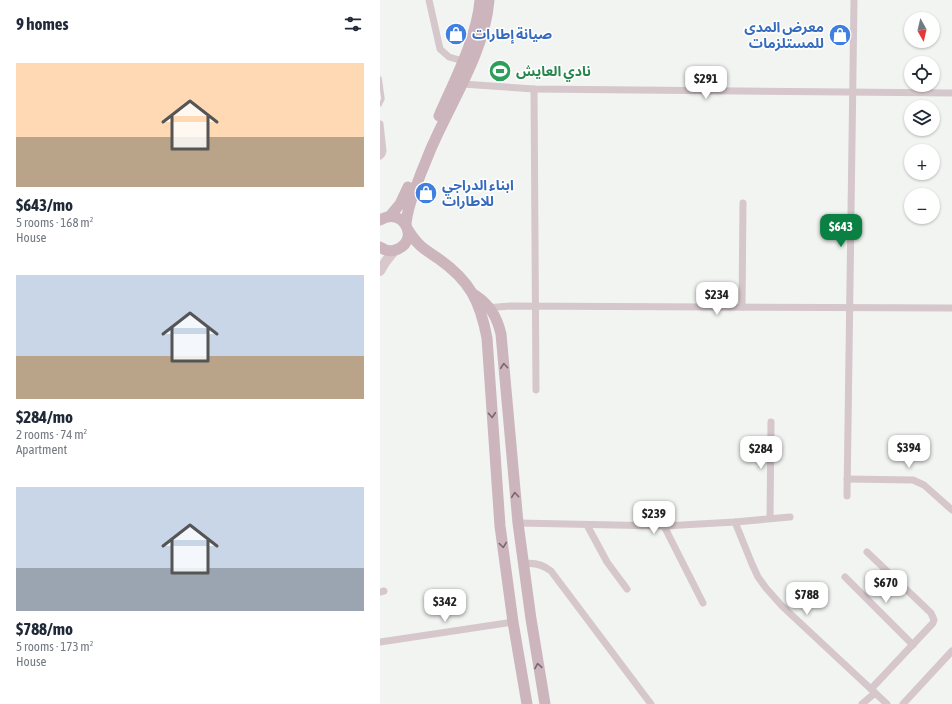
<!DOCTYPE html>
<html lang="en">
<head>
<meta charset="utf-8">
<style>
	body { margin:0; font-family:"Asap Condensed","Noto Sans Arabic",sans-serif; background:#f2f2f3; color:#1f2937; height:100vh; display:flex; flex-direction:column; font-size:15px; white-space:nowrap }
	* { box-sizing:border-box; margin:0 }
	p { font-size:13px; color:#747a83 }
	.icon { flex:none; width:22px; height:22px; fill:none; stroke:currentColor; stroke-width:2; stroke-linecap:round; stroke-linejoin:round }
	.map { position:relative; flex:1; overflow:hidden }
	.sheet { display:flex; flex-direction:column; background:#fff; width:380px }
	.sheet>* { flex:none }
	.needle { width:26px; rotate:172deg }
	.fabs { position:absolute; left:524px; top:12px; display:grid; gap:8px }
	.fabs a { display:grid; place-items:center; width:36px; height:36px; border-radius:50%; background:#fff; box-shadow:0 1px 3px #0004; font-size:20px }
	.price { position:absolute; translate:-50% -34px; padding:0 9px; border-radius:8px; background:#fff; color:#222; font-size:13px; line-height:26px; filter:drop-shadow(0 1px 2px #0008) }
	.price::after { content:''; position:absolute; left:50%; top:24px; width:12px; height:9px; margin-left:-6px; background:inherit; clip-path:polygon(0 0,100% 0,50% 100%) }
	.price.current { background:#0b8043; color:#fff }
	ul { padding:0; list-style:none }
	li { display:grid; align-content:center; gap:8px; height:212px; padding:0 16px }
	li span { display:grid; place-items:center; height:124px; border-radius:0px; color:#555 }
	li>.icon { margin-inline-start:auto }
	span .icon { width:72px; height:72px; fill:#fffc; stroke-width:1 }
	li b { font-size:17px }
	h2 { display:flex; justify-content:space-between; align-items:center; height:48px; padding:0 16px; font-size:17px }
	main { display:flex; flex:1; min-height:0 }
	.map>svg:first-child { display:block }
	.lines { fill:none; stroke-linecap:round; stroke-linejoin:round }
	.lane { stroke:#d5c7cc; stroke-width:3.5 }
	.street { stroke:#d5c7cc; stroke-width:7 }
	.secondary { stroke:#d8c7cd; stroke-width:10 }
	.primary { stroke:#cdb5be; stroke-width:11 }
	.oneway { stroke:#7a666e }
	.labels { text-anchor:middle; stroke-width:3; stroke-linejoin:round; paint-order:stroke }
	.shop-label { font-size:14px; font-weight:bold; fill:#366cbe; stroke:#fff; text-anchor:start }
	.leisure-label { font-size:14px; font-weight:bold; fill:#27864d; stroke:#fff; text-anchor:start }
</style>
</head>
<body>
<main>
<section class="sheet">
<h2>9 homes<svg class="icon" aria-label="filters" viewBox="0 0 24 24"><path d="M4 7h16M4 17h16"/><circle cx="9" cy="7" r="2"/><circle cx="15" cy="17" r="2"/></svg></h2>
<ul>
<li><span style="background:linear-gradient(#ffd9b3 60%,#b9a48a 0)"><svg class="icon" aria-label="home" viewBox="0 0 24 24"><path d="M3 11l9-7 9 7M6 9v11h12V9"/></svg></span><div><b>$643/mo</b><p>5 rooms · 168 m²</p><p>House</p></div></li>
<li><span style="background:linear-gradient(#c9d6e8 65%,#b9a48a 0)"><svg class="icon" aria-label="home" viewBox="0 0 24 24"><path d="M3 11l9-7 9 7M6 9v11h12V9"/></svg></span><div><b>$284/mo</b><p>2 rooms · 74 m²</p><p>Apartment</p></div></li>
<li><span style="background:linear-gradient(#c9d6e8 65%,#9aa5b1 0)"><svg class="icon" aria-label="home" viewBox="0 0 24 24"><path d="M3 11l9-7 9 7M6 9v11h12V9"/></svg></span><div><b>$788/mo</b><p>5 rooms · 173 m²</p><p>House</p></div></li>
</ul>
</section>
<div class="map">
<svg width="572" height="704" viewBox="0 0 572 704">
	<rect width="100%" height="100%" fill="#f2f4f2"/>
	<g class="lines">
		<path class="lane" d="M0,78L3,99L0,105"/>
		<g class="street">
			<path d="M49,0L60,49L69,57L83,61"/>
			<path d="M82,84L154,89L572,93"/>
			<path d="M154,89L156,390"/>
			<path d="M0,124L3,151L2,154L0,156"/>
			<path d="M362,307L363,203"/>
			<path d="M106,308L130,306L572,308"/>
			<path d="M467,479L533,480L544,485L572,510"/>
			<path d="M467,496L474,0"/>
			<path d="M390,518L391,422"/>
			<path d="M355,522L372,564L378,577L386,588L402,606L507,704"/>
			<path d="M138,523L284,526L355,522L410,517"/>
			<path d="M207,525L227,562L247,589"/>
			<path d="M284,526L323,603"/>
			<path d="M487,552L551,613L554,620L553,623L491,689"/>
			<path d="M143,564C154,562 162,564 171,571L271,704"/>
			<path d="M465,577L533,645"/>
			<path d="M0,592L4,591"/>
			<path d="M0,642L133,622"/>
			<path d="M482,704L495,693"/>
			<path d="M523,704L572,651"/>
		</g>
		<path class="secondary" d="M0,271L6,261L15,250"/>
		<g class="primary">
			<path d="M59,116C74,81 97,38 100,0"/>
			<path d="M10,216L20,204L28,187"/>
			<path d="M0,220C23,206 40,239 18,249C12,252 6,251 0,247"/>
			<path d="M26,225C27,207 35,190 41,173C46,162 49,152 54,142C74,97 105,50 109,0"/>
			<path d="M28,230C38,246 44,249 59,259C90,281 100,301 107,338L120,526L133,622L147,704"/>
			<path d="M95,295C110,305 117,317 121,334L138,523L151,619L165,704"/>
		</g>
	</g>
	<defs><path id="oneway-chevron" d="M-2-3.5L2.5 0L-2 3.5" fill="none" stroke-width="1.6" stroke-linecap="round" stroke-linejoin="round"/></defs>
	<g class="oneway">
		<use href="#oneway-chevron" transform="translate(124 366) rotate(-95)"/>
		<use href="#oneway-chevron" transform="translate(112 415) rotate(86)"/>
		<use href="#oneway-chevron" transform="translate(135 495) rotate(-95)"/>
		<use href="#oneway-chevron" transform="translate(123 545) rotate(82)"/>
		<use href="#oneway-chevron" transform="translate(158 666) rotate(-99)"/>
	</g>
	<defs>
		<g id="shop-disc" transform="scale(1.15)"><circle r="9.5" fill="#3f7fe0" stroke="#fff"/><path d="M-5-2.5h2.3a2.7 3.5 0 0 1 5.4 0H5L5.5 6h-11ZM-1.5-2.5h3a1.5 2.3 0 0 0-3 0Z" fill="#fff"/></g>
		<g id="stadium-disc" transform="scale(1.15)"><circle r="9.5" fill="#2e9e5b" stroke="#fff"/><path d="M0-5a6.5 5 0 1 0 0 10a6.5 5 0 1 0 0-10ZM-3.5-1.8h7v3.6h-7Z" fill="#fff"/></g>
	</defs>
	<g fill-rule="evenodd">
		<use href="#shop-disc" x="76" y="34"/>
		<use href="#shop-disc" x="460" y="35"/>
		<use href="#stadium-disc" x="120" y="71"/>
		<use href="#shop-disc" x="46" y="193"/>
	</g>
	<g class="labels">
		<g class="shop-label">
			<text x="444" y="32" text-anchor="end">معرض المدى<tspan x="444" dy="16">للمستلزمات</tspan></text>
			<text x="92" y="39">صيانة إطارات</text>
			<text x="62" y="190">ابناء الدراجي<tspan x="62" dy="16">للاطارات</tspan></text>
		</g>
		<g class="leisure-label">
			<text x="136" y="76">نادي العايش</text>
		</g>
	</g>
</svg>
<div class="fabs">
<a><svg class="needle" viewBox="-14 -14 28 28"><path d="M0-13l5 13h-10z" fill="#e53935"/><path d="M0 13l5-13h-10z" fill="#747a83"/></svg></a>
<a><svg class="icon" aria-label="locate" viewBox="0 0 24 24"><circle cx="12" cy="12" r="6"/><path d="M12 2v4M12 18v4M2 12h4M18 12h4"/></svg></a>
<a><svg class="icon" aria-label="layers" viewBox="0 0 24 24"><path d="M12 4l9 5-9 5-9-5zM3 14l9 5 9-5"/></svg></a>
<a>+</a>
<a>−</a>
</div>
<b class="price" style="left:326px;top:100px">$291</b>
<b class="price current" style="left:461px;top:248px">$643</b>
<b class="price" style="left:337px;top:316px">$234</b>
<b class="price" style="left:529px;top:469px">$394</b>
<b class="price" style="left:381px;top:470px">$284</b>
<b class="price" style="left:274px;top:535px">$239</b>
<b class="price" style="left:506px;top:604px">$670</b>
<b class="price" style="left:427px;top:616px">$788</b>
<b class="price" style="left:65px;top:623px">$342</b>
</div>
</main>
</body>
</html>
